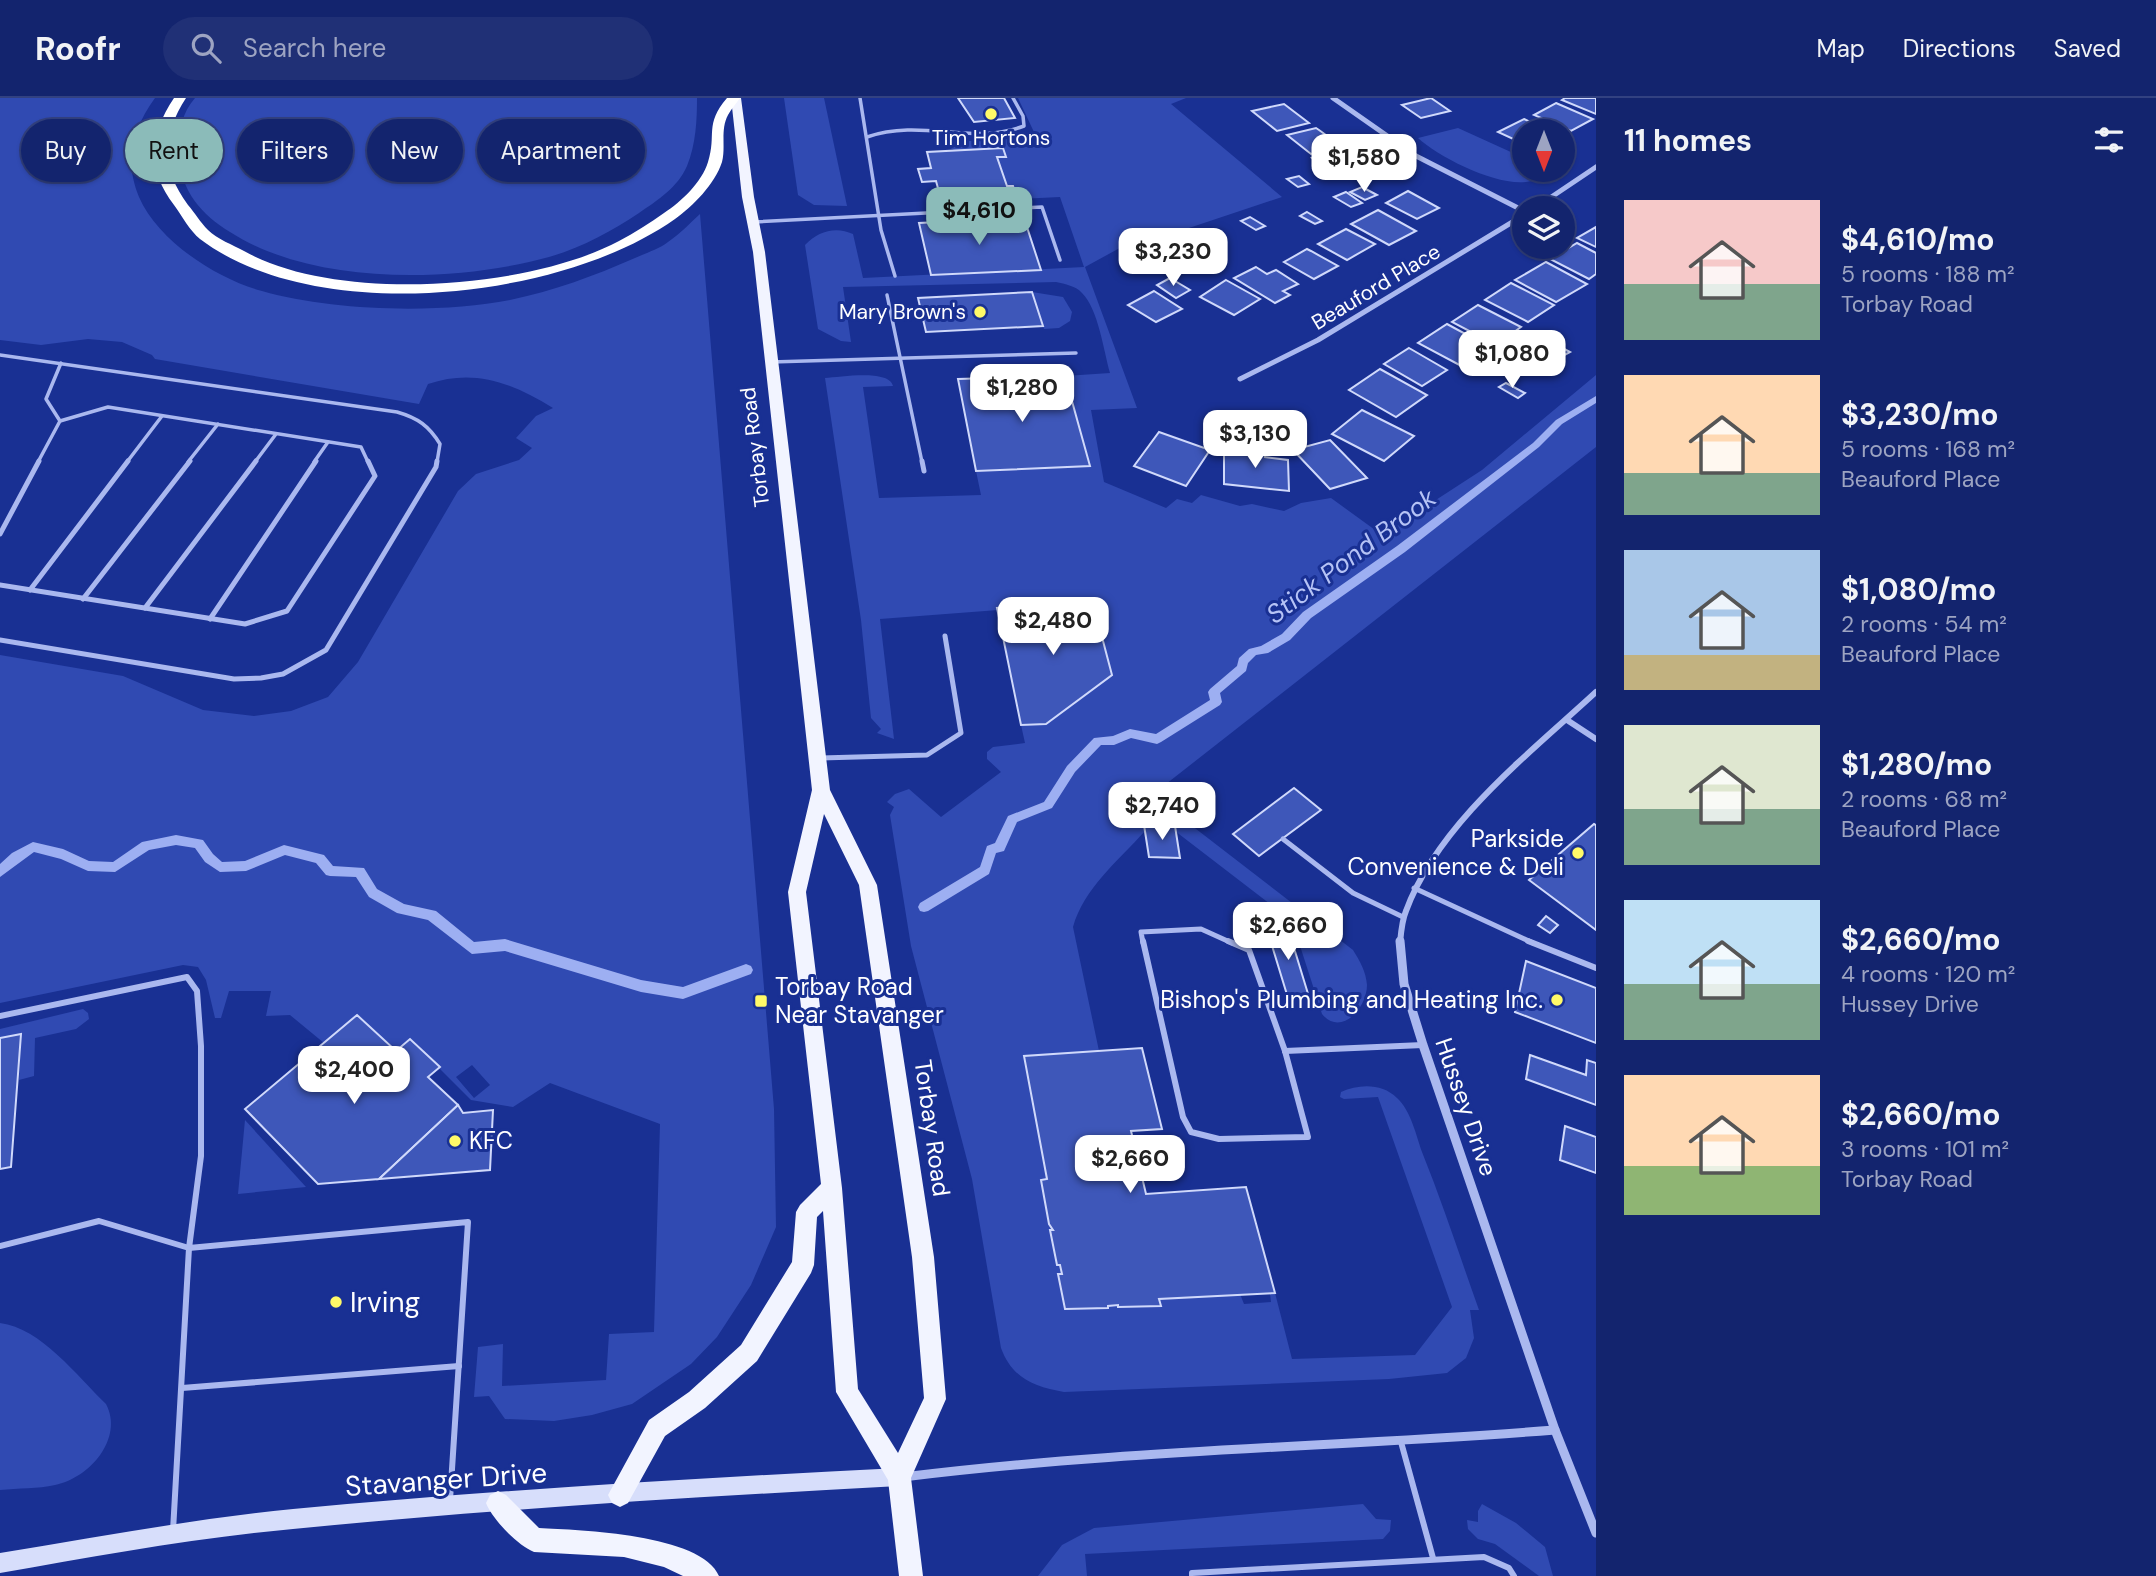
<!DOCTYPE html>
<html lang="en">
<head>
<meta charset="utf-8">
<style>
	body { margin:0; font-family:"DM Sans",sans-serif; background:#203076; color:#f1f3f6; height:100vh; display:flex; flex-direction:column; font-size:26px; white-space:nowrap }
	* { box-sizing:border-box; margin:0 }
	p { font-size:23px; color:#9da4c2 }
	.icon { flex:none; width:38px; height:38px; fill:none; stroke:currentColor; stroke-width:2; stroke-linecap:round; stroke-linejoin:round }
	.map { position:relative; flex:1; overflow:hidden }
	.side { display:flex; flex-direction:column; background:#13246e; width:560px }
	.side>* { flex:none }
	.banner { position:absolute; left:21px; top:21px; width:665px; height:63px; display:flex; gap:14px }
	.needle { width:46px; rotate:180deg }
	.controls { position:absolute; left:1512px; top:21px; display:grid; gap:14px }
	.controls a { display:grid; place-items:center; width:63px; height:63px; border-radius:50%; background:#13246e; box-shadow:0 2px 5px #0004,0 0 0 2px #324181; font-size:35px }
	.price { position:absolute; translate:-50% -60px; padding:0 16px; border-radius:14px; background:#fff; color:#222; font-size:23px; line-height:46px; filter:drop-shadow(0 2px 4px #0008) }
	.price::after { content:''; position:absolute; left:50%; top:42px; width:21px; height:16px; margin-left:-10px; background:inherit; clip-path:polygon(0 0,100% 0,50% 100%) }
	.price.on { background:#8bbbb9; color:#111 }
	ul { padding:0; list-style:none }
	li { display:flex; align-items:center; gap:21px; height:175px; padding:0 28px }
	li span { display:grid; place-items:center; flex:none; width:196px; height:140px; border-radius:0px; color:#555 }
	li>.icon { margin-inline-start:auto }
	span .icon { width:84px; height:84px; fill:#fffc; stroke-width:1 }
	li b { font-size:30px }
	h2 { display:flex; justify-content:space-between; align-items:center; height:84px; padding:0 28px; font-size:30px }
	.chip { padding:0 24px; border-radius:32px; background:#13246e; box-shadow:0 2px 5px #0004,0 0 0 2px #324181; font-size:24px; line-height:63px }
	.chip.on { background:#8bbbb9; color:#111 }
	header { display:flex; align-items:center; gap:42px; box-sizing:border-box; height:98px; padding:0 35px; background:#13246e; border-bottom:2px solid #324181 }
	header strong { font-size:33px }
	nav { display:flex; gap:38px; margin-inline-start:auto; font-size:24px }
	.search { width:490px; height:63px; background:#203076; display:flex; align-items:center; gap:18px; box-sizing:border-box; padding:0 24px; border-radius:38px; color:#9da4c2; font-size:26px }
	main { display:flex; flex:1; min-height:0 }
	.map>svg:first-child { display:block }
	.green { fill:#304ab2; fill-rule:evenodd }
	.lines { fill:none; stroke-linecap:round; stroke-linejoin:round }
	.stream { fill:#9daff2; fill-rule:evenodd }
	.building { fill:#3e57b9; stroke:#d0d9fb; stroke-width:2 }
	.lane-far2 { stroke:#aab8ef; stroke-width:3.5 }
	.lane-far1 { stroke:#aab8ef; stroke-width:5 }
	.lane { stroke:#aab8ef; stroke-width:6 }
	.street-far2 { stroke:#aab8ef; stroke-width:5 }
	.street-far1 { stroke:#aab8ef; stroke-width:6 }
	.street { stroke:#aab8ef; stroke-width:9 }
	.secondary { fill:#d7defb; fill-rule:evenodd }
	.primary { fill:#f2f4ff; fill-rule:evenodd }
	.highway { fill:#fff; fill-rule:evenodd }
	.poi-dot { fill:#fff968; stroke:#193093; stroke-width:2.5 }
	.labels { text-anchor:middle; stroke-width:6; stroke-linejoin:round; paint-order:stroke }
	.far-poi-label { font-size:21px; fill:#fff; stroke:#193093 }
	.far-street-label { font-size:21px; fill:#fff; stroke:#193093 }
	.poi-label { font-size:24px; fill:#fff; stroke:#193093; text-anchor:end }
	.street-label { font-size:24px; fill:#fff; stroke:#193093 }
	.water-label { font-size:26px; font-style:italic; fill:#b6c3f6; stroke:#193093 }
	.near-poi-label { font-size:28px; fill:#fff; stroke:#193093; text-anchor:start }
	.near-street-label { font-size:28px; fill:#fff; stroke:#193093 }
</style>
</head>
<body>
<header>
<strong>Roofr</strong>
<div class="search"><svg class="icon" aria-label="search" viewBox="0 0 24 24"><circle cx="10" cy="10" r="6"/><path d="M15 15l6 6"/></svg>Search here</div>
<nav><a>Map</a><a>Directions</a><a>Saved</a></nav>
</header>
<main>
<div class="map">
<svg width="1596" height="1478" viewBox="0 0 1596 1478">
	<rect width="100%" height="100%" fill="#193093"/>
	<g class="green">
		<path d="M0,0H155C132,32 124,63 139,99C158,143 217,181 262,193C332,213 438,216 510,202C553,193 594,178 635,160C646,155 659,151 668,144C680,136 690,125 700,116L774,1011L776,1129L751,1187L717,1239L691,1266L632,1306L592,1317L554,1323L505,1321L489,1298L474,1299L478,1249L503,1246L502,1288L606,1282L609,1236L654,1234L660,1026L550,985L513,1009L471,1002L410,941L396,953L324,945L290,917L266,918L271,893H229L221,920H215L206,882L198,869L183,867L0,905V557L123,578L203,612L254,618L291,613L328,599L358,564L458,393L476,376L519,362L532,350L516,340L536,318L553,310C513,285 474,270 428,286L419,306L155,261L152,257L122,244L88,241L41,247L0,242ZM472,967L490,987L474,1000L456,979Z"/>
		<path d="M195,0H697C697,22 696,46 687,68C678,89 658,102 639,115C612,133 581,150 549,159C455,185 314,188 230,134C202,117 181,93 179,59C178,38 180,17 195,0Z"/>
		<path d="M784,0H824L847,108L814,107L798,97Z"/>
		<path d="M1018,0H1186L1171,6L1282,99L1183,132L1149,134L1085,169L1137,310L1091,312L1104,384L1166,410L1177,401L1192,405L1201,397L1240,408L1252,406L1284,413L1301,405L1331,400L1382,437L1482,372L1596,277V349L1152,697L1353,852C1360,863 1366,874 1367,887C1367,910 1341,939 1322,916L1292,823L1175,733L1174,728L1144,727L1145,733C1118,763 1084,790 1073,829L1099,953L1024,959L1047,1081L1053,1132L1050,1133L1057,1167H1060L1062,1176H1058L1065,1211L1108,1210V1208L1118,1207V1209L1160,1208L1159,1201L1240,1196L1244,1206L1271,1204L1270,1195H1275L1292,1261L1415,1257L1452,1209L1378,999L1344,1001L1340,999L1341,994C1359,986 1382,985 1397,1000C1411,1013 1416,1037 1422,1054C1443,1106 1460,1159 1479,1212H1470L1474,1240L1466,1260L1447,1275L1389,1281L1064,1294C1034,1289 1012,1280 1001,1250L972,1081L911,848L890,717L894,709L887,704L895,696L909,691L941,719L1001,674L987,661V654L993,649L1025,645L1021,627L1046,626L1112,576L1092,505L880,521L894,641L877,635L881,631L871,620L861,522L825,280C841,279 889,271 893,288L863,289L879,400L981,397L976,373L1090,368L1065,278L1110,275C1104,254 1098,210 1082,195C1076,188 1065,186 1056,184L843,189L851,244L841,243L818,231L805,147C818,133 836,128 853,136L863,180L1084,169L1060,99L1019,101L1014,88H1007L997,59L956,53L945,47L950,44L1009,41L1020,45L1022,49H1041Z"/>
		<path d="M1458,30L1524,60V72H1551C1545,76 1539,81 1531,83C1501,91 1440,60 1418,40Z"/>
		<path d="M1032,194L1063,199L1072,214L1070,223L1059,230L1044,231Z"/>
		<path d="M83,911L88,915L89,921L76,931L35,940L34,978L19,982L21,936L0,940V931Z"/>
		<path d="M245,1022L306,1089L238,1096Z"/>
		<path d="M0,1225C41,1230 77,1278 106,1306C124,1340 90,1380 55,1387C38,1391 18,1390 0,1392Z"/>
		<path d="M1363,1406L1376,1421L1391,1422L1390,1433L1383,1441L1085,1456L1087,1478H1038L1062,1447L1094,1430Z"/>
		<path d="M1482,1406L1516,1425L1545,1449L1553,1478H1539L1495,1446L1478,1441L1468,1431L1467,1422L1478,1424V1413Z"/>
	</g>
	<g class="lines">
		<g class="stream">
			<path d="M1596,298V305L1562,326L1539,349L1405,454L1311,520L1290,542L1268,555L1256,557L1248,565L1246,573L1220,595L1222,604L1220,607L1161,644L1157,646L1131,640L1114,647H1101L1075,674L1052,710L1017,724L1004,753L996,755L989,776L928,813L924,814L920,813L918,809L920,805L980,769L987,748L995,745L1008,718L1044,704L1067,668L1094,640L1113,638L1130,631L1156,636L1210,602L1208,594L1210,591L1237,568L1239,560L1249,551L1261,548L1282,536L1303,514L1397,448L1533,345L1556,322Z"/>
			<path d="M176,737L203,742L213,756L222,764L245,763L284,747L324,757L333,768L364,770L377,791L404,806L436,813L474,844L505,841L641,882L683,889L746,866L751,868L753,872L751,876L683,901L641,894L505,853L472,856L428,822L397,815L369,799L356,779L330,778L326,777L316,765L285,757L246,773L220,774L205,764L195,750L176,747L149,752L115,774L88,773L61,761L34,754L0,779V766L12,755L33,744L63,751L89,763L113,764L142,744Z"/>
		</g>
	</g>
	<g class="building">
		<path d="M958,0H1004L1015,20L974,24Z"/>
		<path d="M1431,0L1450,13L1421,20L1402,7Z"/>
		<path d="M1565,0H1596V16L1562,2Z"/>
		<path d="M1556,5L1593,21L1571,33L1534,17Z"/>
		<path d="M1284,6L1309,25L1277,33L1252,13Z"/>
		<path d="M1524,21L1530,24L1551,33H1524V46L1498,34Z"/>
		<path d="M1316,30L1319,32L1341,48L1311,56L1287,37Z"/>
		<path d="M1003,50L1006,59H997L1007,88H1013L1016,97L941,101L936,83L922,84L918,71L931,70L927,54Z"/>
		<path d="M1342,52L1346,56L1366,72L1335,79L1312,60Z"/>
		<path d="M1299,78L1309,86L1298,89L1287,81Z"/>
		<path d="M1362,89L1377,97L1365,102L1350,94Z"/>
		<path d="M1408,93L1439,110L1417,121L1386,105Z"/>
		<path d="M1346,94L1362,105L1351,109L1334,99Z"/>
		<path d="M1378,112L1416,133L1389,147L1351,126Z"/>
		<path d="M1307,114L1322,123L1315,126L1300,118Z"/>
		<path d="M1250,119L1265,128L1256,132L1241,123Z"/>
		<path d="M1024,120L1041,172L931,177L919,125Z"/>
		<path d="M1596,129V149L1577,140Z"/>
		<path d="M1346,131L1375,146L1347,162L1318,146Z"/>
		<path d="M1577,145L1596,155V176L1589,181L1550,161Z"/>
		<path d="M1307,151L1311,153L1338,168L1314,181L1284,164Z"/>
		<path d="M1546,164L1587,186L1556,204L1515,182Z"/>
		<path d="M1256,169L1267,176L1276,172L1298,186L1283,193L1290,197L1275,205L1234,180Z"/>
		<path d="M1170,180L1190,192L1176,200L1157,187Z"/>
		<path d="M1226,182L1260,201L1234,217L1200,199Z"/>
		<path d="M1511,185L1554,207L1528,224L1485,202Z"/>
		<path d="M1154,193L1182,211L1156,224L1128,207Z"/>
		<path d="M1032,194L1043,228L926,234L918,200Z"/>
		<path d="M1478,207L1521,229L1496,247L1452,224Z"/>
		<path d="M1447,226L1495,252L1467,271L1418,245Z"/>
		<path d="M1557,247L1570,254L1559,260L1546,253Z"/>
		<path d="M1409,250L1447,272L1422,288L1384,266Z"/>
		<path d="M1380,271L1427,297L1396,319L1349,292Z"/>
		<path d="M1065,278L1090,368L976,373L958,281Z"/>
		<path d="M1506,285L1525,295L1518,300L1499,289Z"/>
		<path d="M1362,312L1414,338L1384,363L1332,336Z"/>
		<path d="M1159,334L1210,352L1186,388L1134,368Z"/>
		<path d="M1330,342L1367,380L1330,391L1293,352Z"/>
		<path d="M1224,349L1265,354V359L1288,362L1289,393L1224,386Z"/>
		<path d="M1093,505L1112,577L1046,626L1021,627L997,510Z"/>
		<path d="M1294,690L1321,712L1259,758L1233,736Z"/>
		<path d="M1594,726L1596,727V832L1529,782Z"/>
		<path d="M1144,727L1175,728L1180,760L1149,759Z"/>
		<path d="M1546,818L1558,827L1550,835L1538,827Z"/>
		<path d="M1287,827L1309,899L1288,900L1266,828Z"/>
		<path d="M1526,863L1596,890V945L1515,914Z"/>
		<path d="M357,917L396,953L410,941L440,969L428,979L458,1007L379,1081L318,1086L245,1011Z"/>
		<path d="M21,936L11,1069L0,1071V940Z"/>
		<path d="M1142,950L1162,1031L1131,1033L1146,1096L1246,1089L1275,1195L1159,1201L1161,1208L1118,1209V1207L1108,1208V1210L1065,1211L1058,1176H1062L1060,1167H1057L1050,1132H1053L1049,1126L1041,1082L1047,1081L1024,958Z"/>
		<path d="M1530,957L1586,977L1587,962L1596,965V1007L1526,981Z"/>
		<path d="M458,1007L463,1015L493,1012L490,1072L379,1081Z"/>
		<path d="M1565,1028L1596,1039V1075L1560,1062Z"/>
	</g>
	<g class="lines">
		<g class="lane-far2">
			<path d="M860,0L881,132L895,178"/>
			<path d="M867,39C923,20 971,48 1024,28L1023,18L1013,0"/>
			<path d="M754,124L1042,109L1060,162"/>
			<path d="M887,197L922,364"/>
			<path d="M0,257L397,314C418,320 429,328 440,346L437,364"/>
			<path d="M771,264L1076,255"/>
			<path d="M60,323L108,309L361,349L368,364"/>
			<path d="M38,364L60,323L46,301L61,265"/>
			<path d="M127,364L162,318"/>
			<path d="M188,364L218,326"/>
			<path d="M255,364L276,336"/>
			<path d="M314,364L328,344"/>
		</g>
		<g class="lane-far1">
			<path d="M922,363L924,373"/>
			<path d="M0,436L39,363"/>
			<path d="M0,487L245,526L287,513L375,378L368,363"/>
			<path d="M30,492L128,363"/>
			<path d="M83,501L190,363"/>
			<path d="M145,510L256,363"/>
			<path d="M210,521L316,363"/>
			<path d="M0,542L234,581L261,580L283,576L326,552L436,369L437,363"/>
			<path d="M821,660L927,657L961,635L945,538"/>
			<path d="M1283,741L1353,795L1403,819"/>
			<path d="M1414,790L1533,845"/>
			<path d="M1143,845L1141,834L1201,831L1232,845"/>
		</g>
		<g class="lane">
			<path d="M1143,843L1183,1019L1191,1034L1219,1041L1308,1039L1285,953"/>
			<path d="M1228,843L1249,852L1285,953"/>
			<path d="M1528,843L1596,870"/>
			<path d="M0,918L187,879L197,893L201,948V1058L189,1150L468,1124L450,1402"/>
			<path d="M1285,953L1423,947"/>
			<path d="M0,1148L99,1123L189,1150L173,1433"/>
			<path d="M182,1290L459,1268"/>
			<path d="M1401,1344L1433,1460"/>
			<path d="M1192,1478V1475L1484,1459L1509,1470L1514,1478"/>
		</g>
		<g class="street-far2">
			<path d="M1333,0L1416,58L1524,113"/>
			<path d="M1535,110L1596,69"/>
			<path d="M1240,281L1318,242L1524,117"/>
		</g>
		<g class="street-far1">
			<path d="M1567,622L1596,641"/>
			<path d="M1400,845C1401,834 1402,822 1406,813C1438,726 1530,655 1596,594"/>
		</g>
		<g class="street">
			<path d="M1400,843L1404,886L1423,947L1555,1332L1596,1435"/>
			<path d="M903,1379C1119,1352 1338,1349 1555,1332"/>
		</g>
		<path class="secondary" d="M899,1370L906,1372L908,1379L906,1386L899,1388C697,1399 494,1411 293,1431C194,1440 97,1458 0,1475V1455C97,1439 194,1421 293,1411C494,1392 697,1380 899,1370Z"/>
		<g class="primary">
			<path d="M731,0H741L754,99L765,154L830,692L877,787L934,1159L946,1301L911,1380L923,1478H899L888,1382L836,1294L823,1113L817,1119L814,1167L811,1175L757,1263L705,1310L665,1338L628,1405L620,1409L612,1405L608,1397L649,1322L689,1294L741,1247L792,1164L796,1114L800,1107L821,1086L788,794L812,692L753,154L742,99ZM824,716L859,787L912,1159L924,1300L898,1355L858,1291L842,1090L806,794Z"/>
			<path d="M498,1393L506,1397L539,1430C579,1432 702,1436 719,1478H683L664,1469L624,1459L534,1454C517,1447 493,1422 486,1405L490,1397Z"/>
		</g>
		<path class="highway" d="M174,0H186C162,37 161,71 188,107C195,115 200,124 208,132C217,141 233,147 244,153C336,205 527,192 619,143C634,135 650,125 664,115C681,104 702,84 708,64C717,36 704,27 727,0H740C736,6 731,11 728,17C720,32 726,49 722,64C715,86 693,108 675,121C561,202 316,229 200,141C190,133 182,118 174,107C147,72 149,37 174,0Z"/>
	</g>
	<g class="poi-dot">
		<circle cx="991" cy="16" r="7"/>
		<circle cx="980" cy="214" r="7"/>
		<circle cx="1578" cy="755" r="7"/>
		<circle cx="1557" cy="902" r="7"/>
		<rect x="754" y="896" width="14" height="14" rx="3.5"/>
		<circle cx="455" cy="1043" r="7"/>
		<circle cx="336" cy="1204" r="7"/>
	</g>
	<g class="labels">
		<g class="far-poi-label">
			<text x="991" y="47">Tim Hortons</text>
			<text x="966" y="221" text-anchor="end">Mary Brown's</text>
		</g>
		<g class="far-street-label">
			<text transform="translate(1376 189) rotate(-31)" y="7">Beauford Place</text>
			<text transform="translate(755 349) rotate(-97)" y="7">Torbay Road</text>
		</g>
		<g class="poi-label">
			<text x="1564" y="749">Parkside<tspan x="1564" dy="28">Convenience &amp; Deli</tspan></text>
			<text x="775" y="897" text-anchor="start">Torbay Road<tspan x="775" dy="28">Near Stavanger</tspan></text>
			<text x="1543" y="910">Bishop's Plumbing and Heating Inc.</text>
			<text x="469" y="1051" text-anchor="start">KFC</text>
		</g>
		<g class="street-label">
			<text transform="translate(1466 1009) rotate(71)" y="8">Hussey Drive</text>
			<text transform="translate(932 1030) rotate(82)" y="8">Torbay Road</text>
		</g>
		<g class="water-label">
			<text transform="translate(1351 458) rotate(-37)" y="9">Stick Pond Brook</text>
		</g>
		<g class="near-poi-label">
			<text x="350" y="1214">Irving</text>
		</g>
		<g class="near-street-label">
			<text transform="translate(446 1381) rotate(-4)" y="10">Stavanger Drive</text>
		</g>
	</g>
</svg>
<div class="controls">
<a><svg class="needle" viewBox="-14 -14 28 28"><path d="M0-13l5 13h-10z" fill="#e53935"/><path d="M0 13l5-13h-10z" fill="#9da4c2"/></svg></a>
<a><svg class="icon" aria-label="layers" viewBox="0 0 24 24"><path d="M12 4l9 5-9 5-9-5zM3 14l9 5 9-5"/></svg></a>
</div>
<b class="price" style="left:1364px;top:96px">$1,580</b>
<b class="price on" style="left:979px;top:149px">$4,610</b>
<b class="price" style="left:1173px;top:190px">$3,230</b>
<b class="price" style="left:1512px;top:292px">$1,080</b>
<b class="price" style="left:1022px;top:326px">$1,280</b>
<b class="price" style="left:1255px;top:372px">$3,130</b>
<b class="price" style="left:1053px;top:559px">$2,480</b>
<b class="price" style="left:1162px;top:744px">$2,740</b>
<b class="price" style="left:1288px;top:864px">$2,660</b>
<b class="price" style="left:354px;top:1008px">$2,400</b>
<b class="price" style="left:1130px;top:1097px">$2,660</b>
<div class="banner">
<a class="chip">Buy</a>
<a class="chip on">Rent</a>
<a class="chip">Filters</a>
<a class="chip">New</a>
<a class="chip">Apartment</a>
</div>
</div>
<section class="side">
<h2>11 homes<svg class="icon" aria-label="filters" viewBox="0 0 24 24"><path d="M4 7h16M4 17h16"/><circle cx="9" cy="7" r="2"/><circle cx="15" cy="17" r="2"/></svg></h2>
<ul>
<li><span style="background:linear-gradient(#f6c9c9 60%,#7fa58c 0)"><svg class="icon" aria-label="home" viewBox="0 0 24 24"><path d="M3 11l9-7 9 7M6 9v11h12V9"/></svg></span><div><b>$4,610/mo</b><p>5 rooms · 188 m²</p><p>Torbay Road</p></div></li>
<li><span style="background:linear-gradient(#ffd9b3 70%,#7fa58c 0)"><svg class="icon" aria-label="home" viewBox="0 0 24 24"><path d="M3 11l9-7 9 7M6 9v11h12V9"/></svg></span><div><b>$3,230/mo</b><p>5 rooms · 168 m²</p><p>Beauford Place</p></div></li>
<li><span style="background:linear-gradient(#a9c7e8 75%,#c2b280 0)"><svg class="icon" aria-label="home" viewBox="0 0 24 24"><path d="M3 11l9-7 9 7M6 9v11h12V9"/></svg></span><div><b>$1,080/mo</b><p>2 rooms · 54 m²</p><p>Beauford Place</p></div></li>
<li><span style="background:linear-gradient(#dfe7d0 60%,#7fa58c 0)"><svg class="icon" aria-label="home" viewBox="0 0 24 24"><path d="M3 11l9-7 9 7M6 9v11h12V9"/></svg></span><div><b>$1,280/mo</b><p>2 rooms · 68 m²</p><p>Beauford Place</p></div></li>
<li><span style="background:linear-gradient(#bfe0f5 60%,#7fa58c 0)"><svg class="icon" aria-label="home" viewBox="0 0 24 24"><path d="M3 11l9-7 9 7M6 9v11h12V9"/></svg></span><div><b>$2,660/mo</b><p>4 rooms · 120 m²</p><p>Hussey Drive</p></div></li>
<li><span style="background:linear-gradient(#ffd9b3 65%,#8fb573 0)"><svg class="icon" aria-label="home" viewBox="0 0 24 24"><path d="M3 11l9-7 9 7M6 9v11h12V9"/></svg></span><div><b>$2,660/mo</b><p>3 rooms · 101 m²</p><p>Torbay Road</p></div></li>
</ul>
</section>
</main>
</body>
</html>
